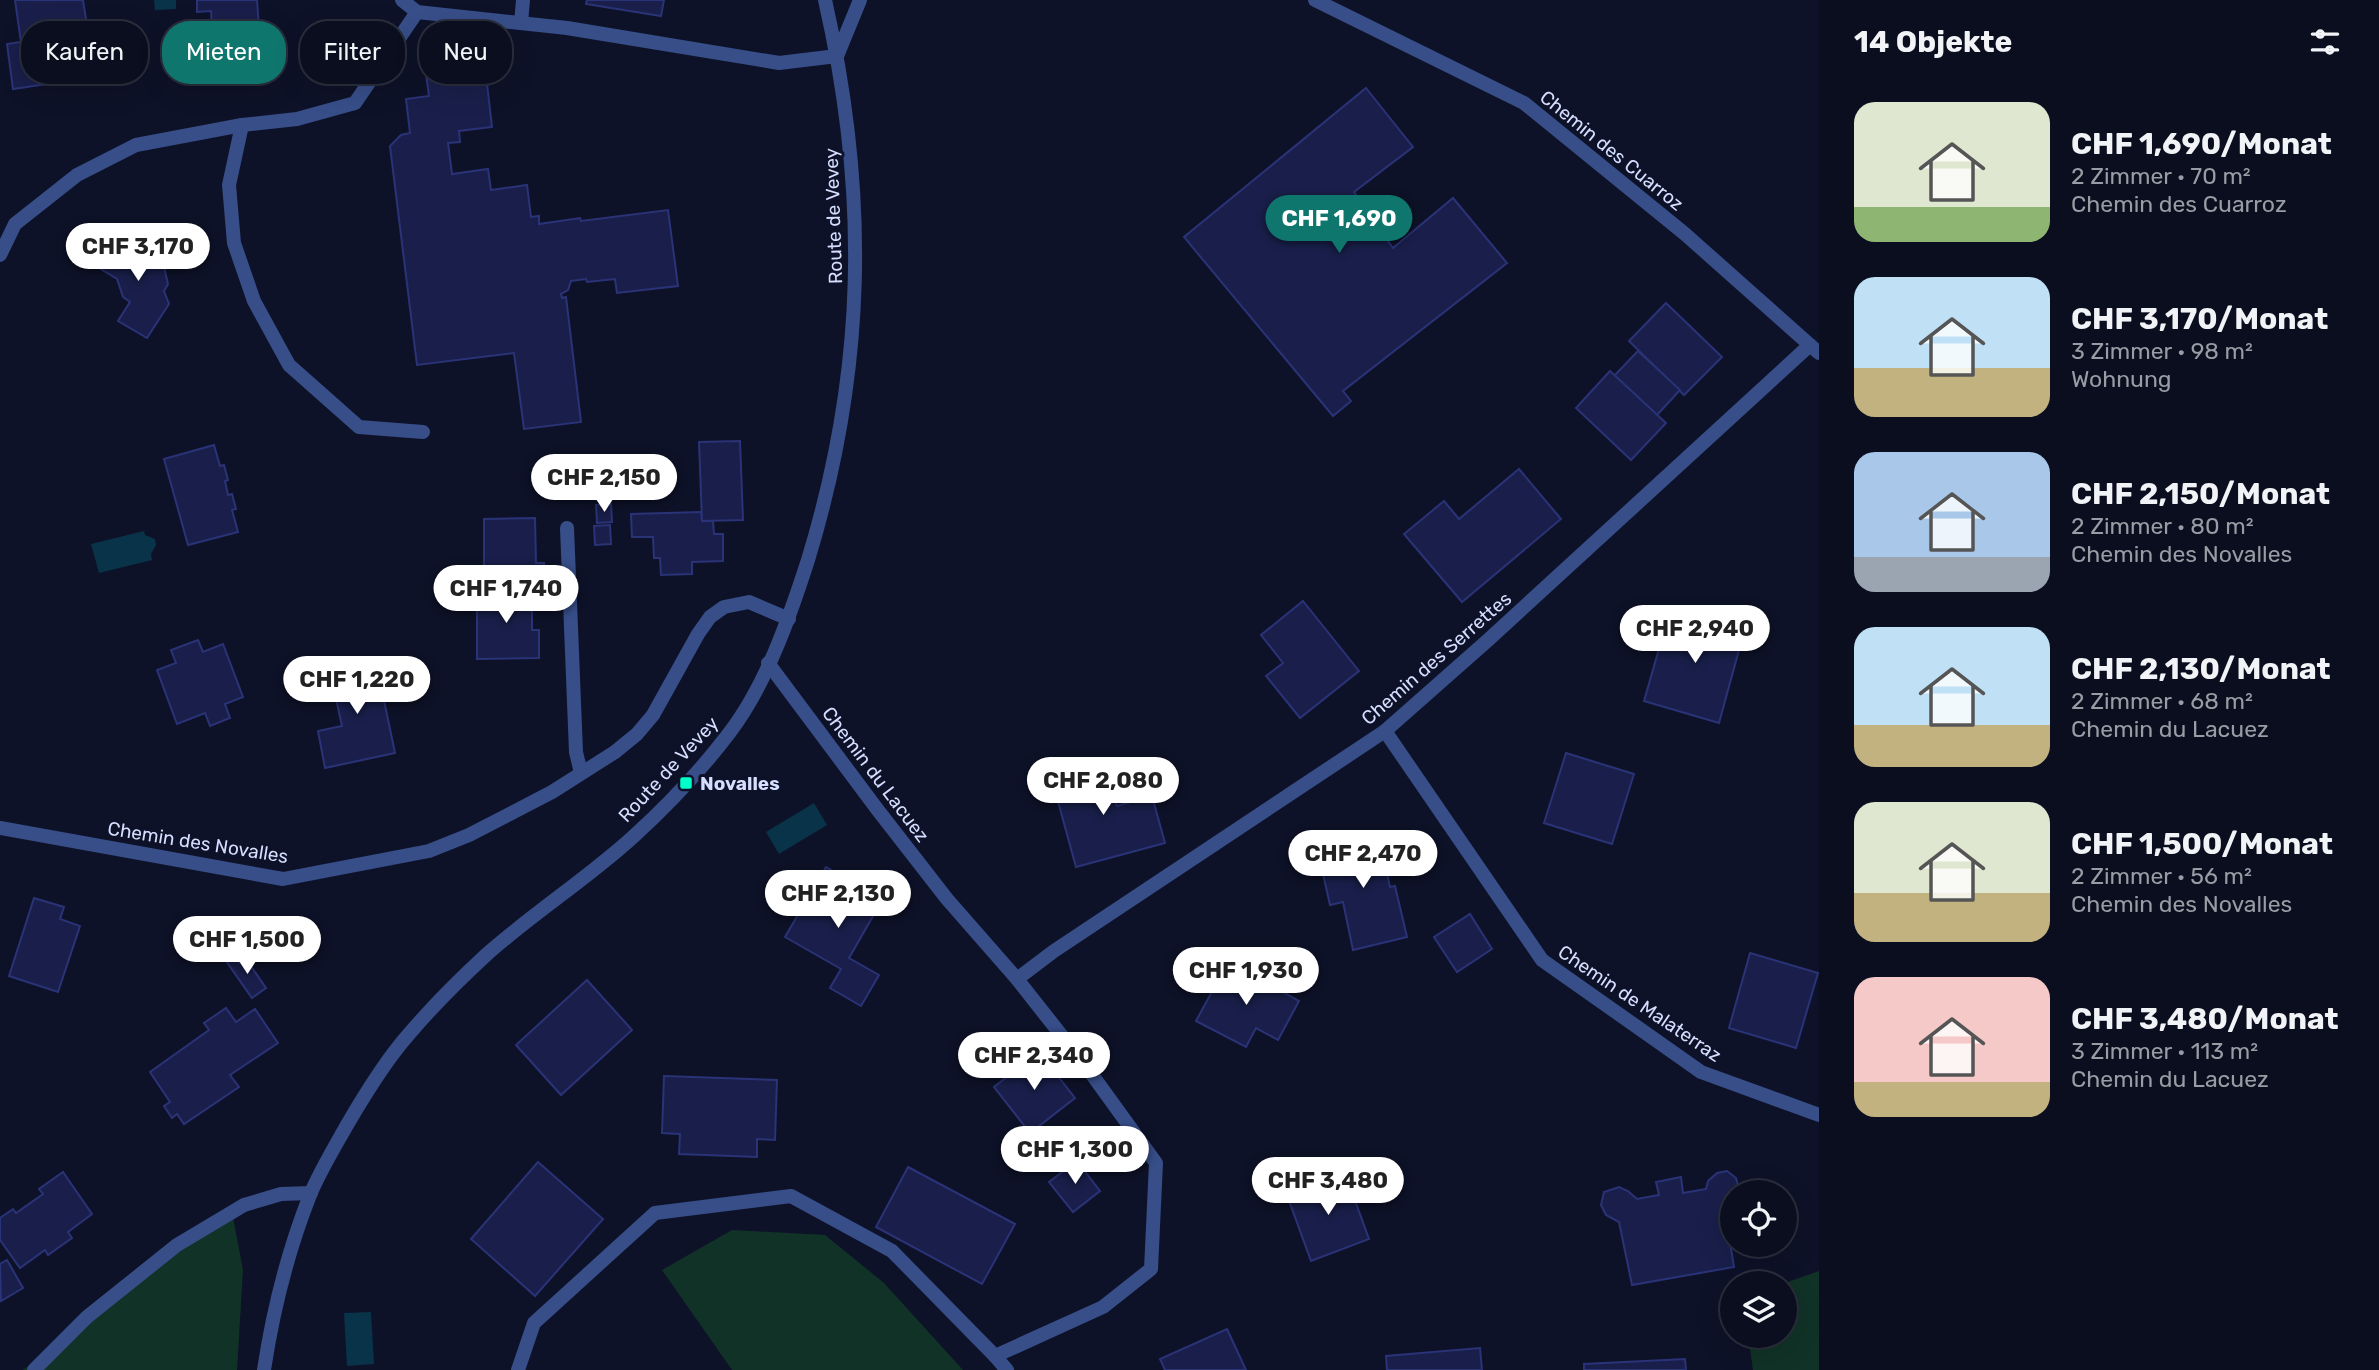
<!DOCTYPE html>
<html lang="de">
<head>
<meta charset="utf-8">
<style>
	body { margin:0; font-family:Rubik,sans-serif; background:#131727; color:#f1f3f6; height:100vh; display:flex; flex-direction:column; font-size:26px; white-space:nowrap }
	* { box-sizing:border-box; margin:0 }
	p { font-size:23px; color:#999ca4 }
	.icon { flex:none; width:38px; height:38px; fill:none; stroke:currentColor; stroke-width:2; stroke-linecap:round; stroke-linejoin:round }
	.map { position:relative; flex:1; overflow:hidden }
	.details { display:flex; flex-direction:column; background:#0a0e1e; width:560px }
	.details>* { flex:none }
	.banner { position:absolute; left:21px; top:21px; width:665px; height:63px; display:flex; gap:14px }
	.tools { position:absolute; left:1720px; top:1180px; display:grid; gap:14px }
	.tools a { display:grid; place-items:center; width:77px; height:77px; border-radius:50%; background:#0a0e1e; box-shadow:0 7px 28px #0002,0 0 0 2px #2a2e3c; font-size:35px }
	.price { position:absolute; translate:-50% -60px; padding:0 16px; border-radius:24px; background:#fff; color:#222; font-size:23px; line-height:46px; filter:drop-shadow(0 2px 4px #0008) }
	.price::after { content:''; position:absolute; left:50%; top:42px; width:21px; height:16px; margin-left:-10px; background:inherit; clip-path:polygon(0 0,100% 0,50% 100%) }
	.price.current { background:#0f766e; color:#fff }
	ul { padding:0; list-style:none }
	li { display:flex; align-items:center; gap:21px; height:175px; padding:0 35px }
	li span { display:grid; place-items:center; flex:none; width:196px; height:140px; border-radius:21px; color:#555 }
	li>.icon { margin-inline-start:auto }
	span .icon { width:84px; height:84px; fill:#fffc; stroke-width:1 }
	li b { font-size:30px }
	h2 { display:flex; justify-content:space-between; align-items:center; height:84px; padding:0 35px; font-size:30px }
	.chip { padding:0 24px; border-radius:28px; background:#0a0e1e; box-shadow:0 7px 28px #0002,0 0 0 2px #2a2e3c; font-size:24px; line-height:63px }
	.chip.current { background:#0f766e; color:#fff }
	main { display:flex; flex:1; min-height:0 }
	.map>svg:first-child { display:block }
	.green { fill:#113227 }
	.water { fill:#083348 }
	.building { fill:#191f4a; stroke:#2a3377; stroke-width:2 }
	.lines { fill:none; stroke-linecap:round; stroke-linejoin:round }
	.service { stroke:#374e89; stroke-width:14 }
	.minor { stroke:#374e89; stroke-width:14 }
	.tertiary { stroke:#374e89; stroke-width:14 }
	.poi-dot { fill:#01ffc9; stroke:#0e1228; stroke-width:2.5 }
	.labels { text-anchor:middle; stroke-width:6; stroke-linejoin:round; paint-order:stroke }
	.street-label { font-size:19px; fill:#d5deff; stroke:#0e1228 }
	.poi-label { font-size:19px; font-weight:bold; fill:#d5deff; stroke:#0e1228; text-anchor:start }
</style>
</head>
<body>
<main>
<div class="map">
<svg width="1819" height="1370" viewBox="0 0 1819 1370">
	<rect width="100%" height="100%" fill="#0e1228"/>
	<g class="green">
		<path d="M232,1212L243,1270L237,1370H23Z"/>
		<path d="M732,1230L825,1235L884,1283L963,1370H732L662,1270Z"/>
		<path d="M1819,1271V1370H1753L1748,1335H1785V1283Z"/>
	</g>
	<g class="water">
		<path d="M154,0H176V9L155,10Z"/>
		<path d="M144,531L145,535L155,539L156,545L151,554L152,560L99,573L91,544Z"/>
		<path d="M814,803L827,825L779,854L766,832Z"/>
		<path d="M371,1312L374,1364L347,1366L344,1313Z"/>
	</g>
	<g class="building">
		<path d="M15,0H83L88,32L21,42Z"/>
		<path d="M197,0H257L262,69L210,72L208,43H213L211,11L197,12Z"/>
		<path d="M587,0H664L661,16L586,4Z"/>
		<path d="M67,35L74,80L13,89L7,44Z"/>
		<path d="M485,66L492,127L459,131L460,142L448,143L452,174L488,169L491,190L527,185L531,217L539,216V224L580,218L581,221L668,210L678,286L617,293L615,279L587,282L586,279L571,281L568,290L561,294L562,298L566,297L581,422L524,429L514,353L417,365L390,146L401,135L410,133L406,99L429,96L426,74Z"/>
		<path d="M1366,88L1413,147L1354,192L1393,248L1453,198L1507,263L1343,391L1351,401L1333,416L1184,237Z"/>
		<path d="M120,231L153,251L156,263L164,267L168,284L164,291L169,304L147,338L118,321L130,302L123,297L117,279L99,268Z"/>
		<path d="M1666,303L1722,357L1684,395L1629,341Z"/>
		<path d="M1638,351L1680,390L1657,415L1614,376Z"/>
		<path d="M1610,371L1666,423L1631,460L1576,408Z"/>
		<path d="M740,441L743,520L702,521L699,442Z"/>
		<path d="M214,445L220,466L224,465L228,480L225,481L228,495L232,494L236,509L232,510L238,532L188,545L164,459Z"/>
		<path d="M1519,469L1561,519L1462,602L1404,534L1444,501L1459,519Z"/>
		<path d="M611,504L612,522L597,523L596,505Z"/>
		<path d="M701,512L702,521H713L714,534H723V561L692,562V574L661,575L660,558H654L653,537H632L631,514Z"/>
		<path d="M535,518L536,563H544V588L484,589V519Z"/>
		<path d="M610,525L611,544L595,545L594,526Z"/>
		<path d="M532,588V630H539V658L477,659V589Z"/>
		<path d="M1303,601L1359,671L1300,718L1266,676L1283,663L1261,635Z"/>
		<path d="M1671,607L1745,628L1719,723L1644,701Z"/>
		<path d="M198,640L203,652L223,644L243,697L225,704L230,718L210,726L205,713L177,724L157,670L176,663L171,650Z"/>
		<path d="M375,657L395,753L325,768L318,731L342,726L329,667Z"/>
		<path d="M1566,753L1634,774L1612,844L1544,823Z"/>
		<path d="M1104,761L1117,806L1152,796L1165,843L1076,867L1051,776Z"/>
		<path d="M1378,833L1390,887L1395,886L1407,937L1353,950L1343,902L1330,905L1317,847Z"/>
		<path d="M826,867L883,899L849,958L879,975L861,1006L830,988L841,969L785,937Z"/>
		<path d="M34,898L64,907L60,919L80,926L58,992L9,976Z"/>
		<path d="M1470,914L1492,949L1457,972L1434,937Z"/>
		<path d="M1750,953L1818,973L1796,1048L1729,1028Z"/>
		<path d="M234,955L239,963L246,959L266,988L252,998L226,961Z"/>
		<path d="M1228,962L1299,1001L1278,1040L1256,1028L1246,1047L1196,1021Z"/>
		<path d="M587,980L632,1030L561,1095L516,1045Z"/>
		<path d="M226,1008L236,1022L255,1009L278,1043L230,1075L239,1087L184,1124L177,1114L172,1118L164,1106L170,1102L150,1072L209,1030L204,1023Z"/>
		<path d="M1039,1052L1075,1098L1030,1133L994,1087Z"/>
		<path d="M664,1076L777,1080L775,1140L757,1139V1157L679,1154L680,1134L662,1133Z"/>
		<path d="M1077,1161L1100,1191L1073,1212L1049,1182Z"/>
		<path d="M538,1162L603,1219L535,1296L471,1239Z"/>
		<path d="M908,1167L1015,1224L982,1284L876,1227Z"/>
		<path d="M1727,1171L1736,1178L1739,1189L1738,1192H1732V1200L1724,1205L1734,1267L1632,1285L1619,1222L1606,1215L1601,1205L1604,1192L1619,1187L1628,1191L1637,1199L1659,1195L1656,1182L1681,1177L1683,1193L1706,1189L1708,1181L1717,1173Z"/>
		<path d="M63,1172L92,1214L68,1232L72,1238L48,1255L45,1250L20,1268L0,1240V1218L13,1209L16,1213L43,1194L39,1189Z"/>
		<path d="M1345,1173L1369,1239L1311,1261L1287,1195Z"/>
		<path d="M7,1260L23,1288L1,1301L0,1264Z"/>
		<path d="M1227,1329L1246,1370H1165L1160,1359Z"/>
		<path d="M1480,1348L1482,1370H1387L1386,1356Z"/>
		<path d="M1685,1359L1686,1370H1584V1364Z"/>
	</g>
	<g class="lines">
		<g class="service">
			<path d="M521,23L523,0"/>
			<path d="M242,125L229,185L234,243L254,301L289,365L359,427L423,432"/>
			<path d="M0,255L15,224L77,175L136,145L242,125L297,119L355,103L417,12"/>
			<path d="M567,528L576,752L581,773"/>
		</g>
		<g class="minor">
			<path d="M402,0L417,12L567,28L779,63L837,56L860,0"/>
			<path d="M1315,0L1524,103L1685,234L1819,353"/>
			<path d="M768,663L877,809L947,899L1017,979L1088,1069L1156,1163L1151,1269L1103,1307L995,1356L1007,1370"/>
			<path d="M1385,731L1542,960L1701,1072L1819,1115"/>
			<path d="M0,828L283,879L429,851L469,835L552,792L615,752L637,734L653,715L698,634L710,617L724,607L749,602L789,619"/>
			<path d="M1017,979L1054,951L1385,731L1487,641L1810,345"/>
			<path d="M34,1370L87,1317L177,1245L244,1205L281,1194L311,1193"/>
			<path d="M518,1370L534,1323L655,1213L791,1196L892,1251L995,1356"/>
		</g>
		<path class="tertiary" d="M264,1370C273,1310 288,1251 310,1195C320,1171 334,1148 347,1125C365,1094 385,1061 409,1034C432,1007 460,979 486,955C533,913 587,879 634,836C668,805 702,769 730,732C766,685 790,616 808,560C866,370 869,194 825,0"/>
	</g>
	<rect class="poi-dot" x="679" y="776" width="14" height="14" rx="3.5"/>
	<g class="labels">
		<g class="street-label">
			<text transform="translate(1612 150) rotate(39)" y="7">Chemin des Cuarroz</text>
			<text transform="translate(833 216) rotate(-92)" y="7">Route de Vevey</text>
			<text transform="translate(1436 658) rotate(-41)" y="7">Chemin des Serrettes</text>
			<text transform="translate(668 769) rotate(-47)" y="7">Route de Vevey</text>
			<text transform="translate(876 774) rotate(53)" y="7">Chemin du Lacuez</text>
			<text transform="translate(198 842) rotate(9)" y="7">Chemin des Novalles</text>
			<text transform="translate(1640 1003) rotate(34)" y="7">Chemin de Malaterraz</text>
		</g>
		<g class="poi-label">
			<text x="700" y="790">Novalles</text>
		</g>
	</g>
</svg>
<div class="tools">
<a><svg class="icon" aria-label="locate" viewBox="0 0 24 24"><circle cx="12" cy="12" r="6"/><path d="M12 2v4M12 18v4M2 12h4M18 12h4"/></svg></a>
<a><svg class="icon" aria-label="layers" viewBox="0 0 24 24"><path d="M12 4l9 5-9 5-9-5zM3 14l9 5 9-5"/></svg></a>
</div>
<b class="price current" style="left:1339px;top:255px">CHF 1,690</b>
<b class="price" style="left:138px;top:283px">CHF 3,170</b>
<b class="price" style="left:604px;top:514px">CHF 2,150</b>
<b class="price" style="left:506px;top:625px">CHF 1,740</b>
<b class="price" style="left:1695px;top:665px">CHF 2,940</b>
<b class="price" style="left:357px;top:716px">CHF 1,220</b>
<b class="price" style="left:1103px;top:817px">CHF 2,080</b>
<b class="price" style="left:1363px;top:890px">CHF 2,470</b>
<b class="price" style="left:838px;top:930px">CHF 2,130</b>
<b class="price" style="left:247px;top:976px">CHF 1,500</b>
<b class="price" style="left:1246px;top:1007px">CHF 1,930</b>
<b class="price" style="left:1034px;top:1092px">CHF 2,340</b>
<b class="price" style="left:1075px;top:1186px">CHF 1,300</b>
<b class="price" style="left:1328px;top:1217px">CHF 3,480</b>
<div class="banner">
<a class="chip">Kaufen</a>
<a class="chip current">Mieten</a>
<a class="chip">Filter</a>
<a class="chip">Neu</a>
</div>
</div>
<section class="details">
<h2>14 Objekte<svg class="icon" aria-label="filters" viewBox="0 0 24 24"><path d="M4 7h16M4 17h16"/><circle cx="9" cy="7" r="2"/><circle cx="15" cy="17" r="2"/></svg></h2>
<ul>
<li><span style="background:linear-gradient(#dfe7d0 75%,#8fb573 0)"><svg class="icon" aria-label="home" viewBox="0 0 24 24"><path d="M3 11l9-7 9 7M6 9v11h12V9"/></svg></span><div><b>CHF 1,690/Monat</b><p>2 Zimmer · 70 m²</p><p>Chemin des Cuarroz</p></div></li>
<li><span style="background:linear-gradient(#bfe0f5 65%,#c2b280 0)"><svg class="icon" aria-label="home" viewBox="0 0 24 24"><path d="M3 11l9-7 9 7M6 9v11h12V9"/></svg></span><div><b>CHF 3,170/Monat</b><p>3 Zimmer · 98 m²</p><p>Wohnung</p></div></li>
<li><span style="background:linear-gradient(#a9c7e8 75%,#9aa5b1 0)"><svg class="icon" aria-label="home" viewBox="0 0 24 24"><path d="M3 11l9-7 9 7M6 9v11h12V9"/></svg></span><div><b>CHF 2,150/Monat</b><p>2 Zimmer · 80 m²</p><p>Chemin des Novalles</p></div></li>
<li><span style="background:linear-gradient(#bfe0f5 70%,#c2b280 0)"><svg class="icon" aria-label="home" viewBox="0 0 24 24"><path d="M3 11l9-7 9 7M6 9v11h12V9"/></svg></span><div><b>CHF 2,130/Monat</b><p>2 Zimmer · 68 m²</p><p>Chemin du Lacuez</p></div></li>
<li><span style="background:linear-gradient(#dfe7d0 65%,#c2b280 0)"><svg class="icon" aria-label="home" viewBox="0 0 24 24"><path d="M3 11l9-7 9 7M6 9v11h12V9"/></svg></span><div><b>CHF 1,500/Monat</b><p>2 Zimmer · 56 m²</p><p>Chemin des Novalles</p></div></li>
<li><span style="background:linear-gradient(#f6c9c9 75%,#c2b280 0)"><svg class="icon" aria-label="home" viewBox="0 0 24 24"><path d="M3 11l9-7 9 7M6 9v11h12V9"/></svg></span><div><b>CHF 3,480/Monat</b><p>3 Zimmer · 113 m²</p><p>Chemin du Lacuez</p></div></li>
</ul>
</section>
</main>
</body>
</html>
